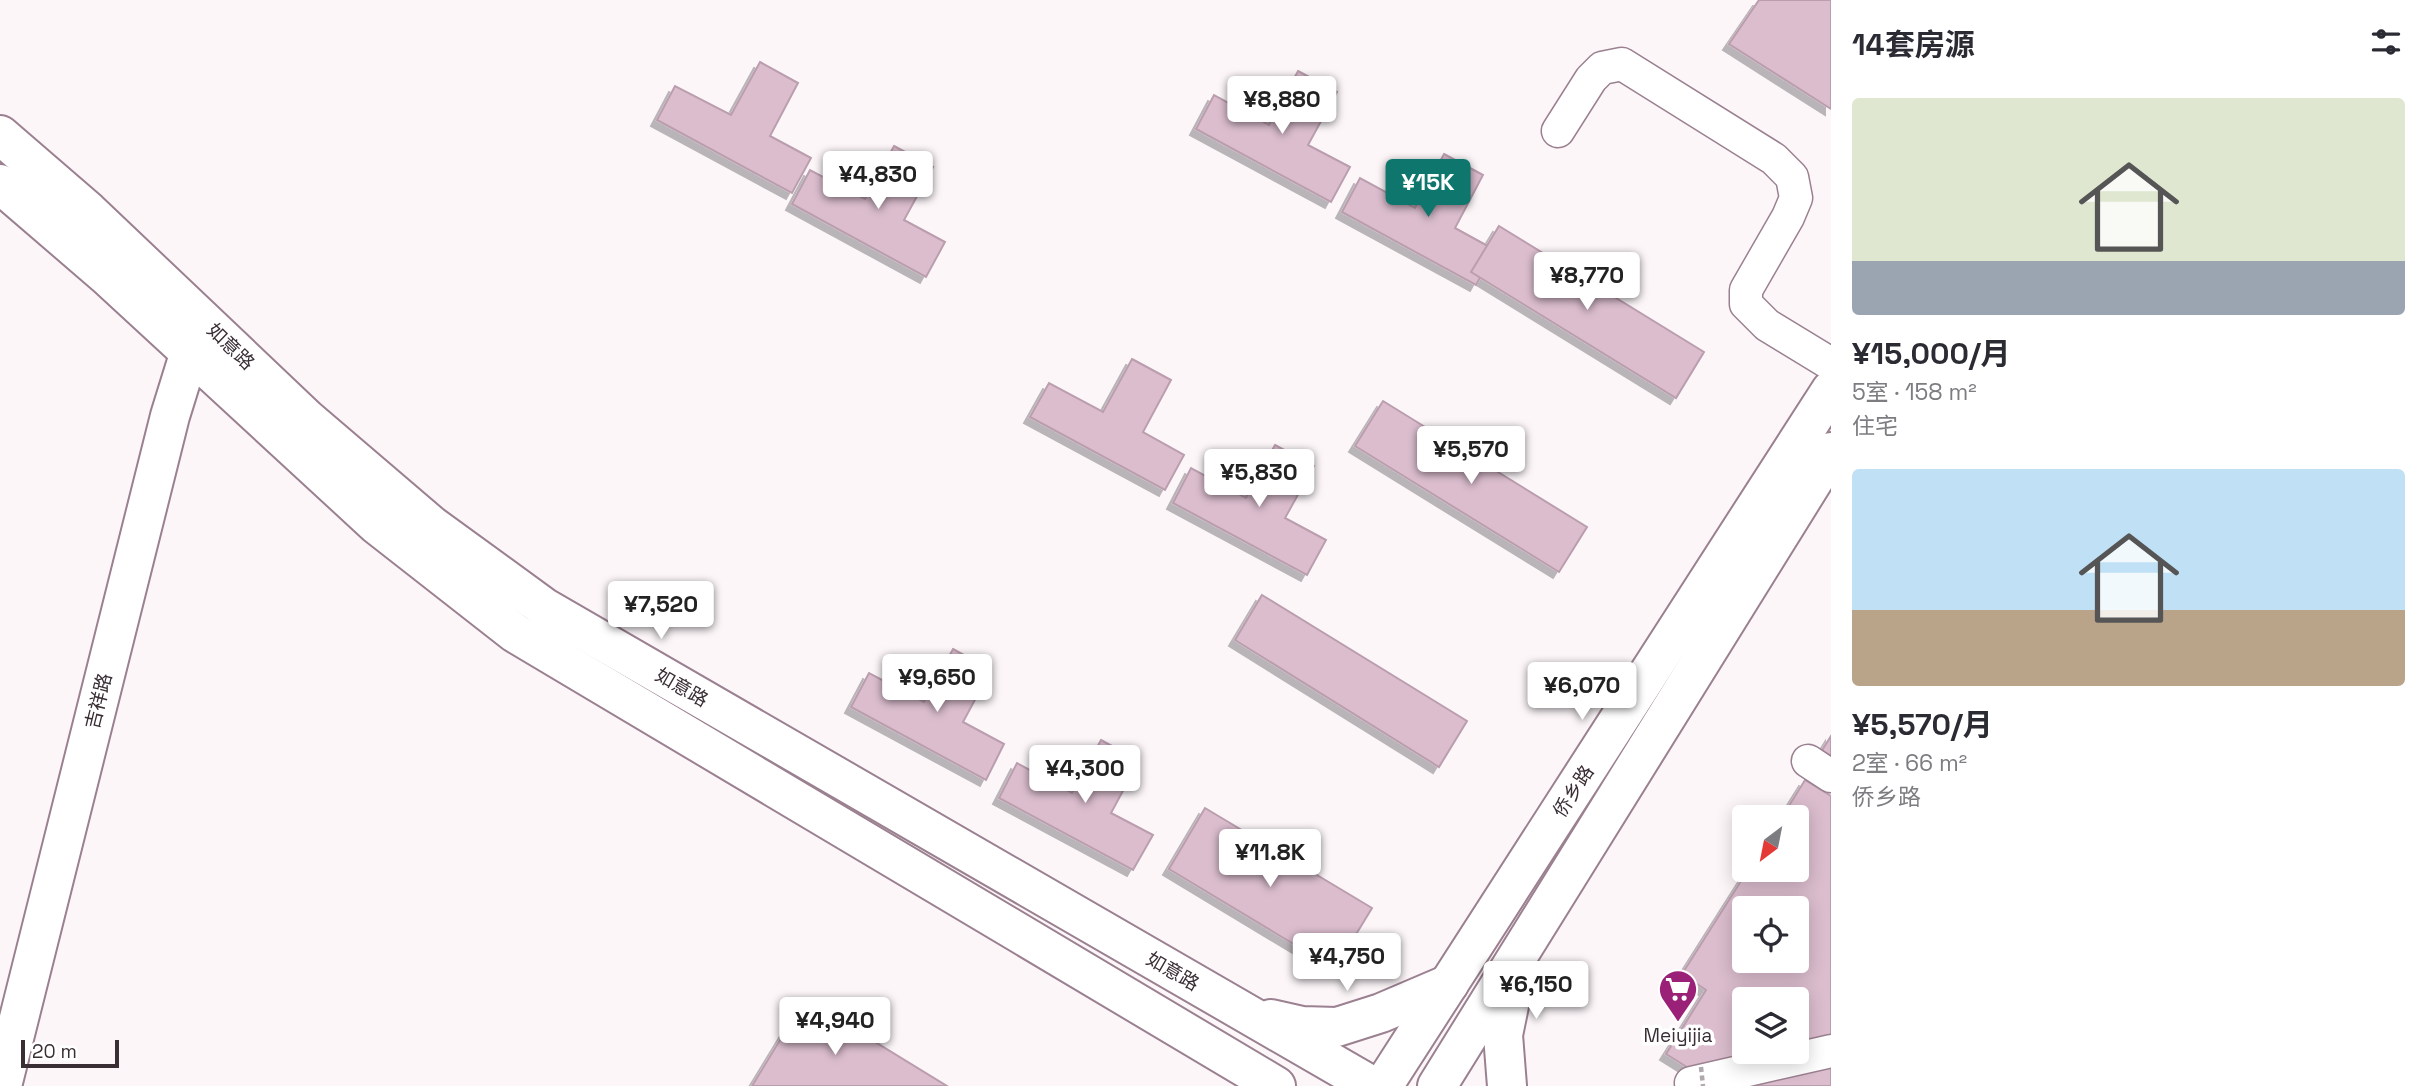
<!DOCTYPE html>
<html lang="zh">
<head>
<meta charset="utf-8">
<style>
	body { margin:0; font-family:"Space Grotesk","Noto Sans SC",sans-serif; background:#f7f7f7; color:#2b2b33; height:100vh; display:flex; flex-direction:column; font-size:26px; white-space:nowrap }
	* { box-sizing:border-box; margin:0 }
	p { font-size:23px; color:#7c7c81 }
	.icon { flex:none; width:38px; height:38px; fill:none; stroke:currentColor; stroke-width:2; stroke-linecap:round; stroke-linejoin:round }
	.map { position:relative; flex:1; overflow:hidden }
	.side { display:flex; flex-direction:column; background:#fff; width:595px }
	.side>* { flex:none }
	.needle { width:46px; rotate:212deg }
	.tools { position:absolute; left:1732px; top:805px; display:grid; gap:14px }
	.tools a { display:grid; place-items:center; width:77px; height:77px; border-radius:7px; background:#fff; box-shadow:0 4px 18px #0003; font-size:35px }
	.scale { position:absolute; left:21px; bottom:18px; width:98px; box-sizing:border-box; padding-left:7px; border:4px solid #392e34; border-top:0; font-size:19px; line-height:24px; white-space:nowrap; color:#392e34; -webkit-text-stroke:5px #fff; paint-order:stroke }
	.price { position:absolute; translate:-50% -60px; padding:0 16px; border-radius:7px; background:#fff; color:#222; font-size:23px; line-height:46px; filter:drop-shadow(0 2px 4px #0008) }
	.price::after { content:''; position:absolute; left:50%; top:42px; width:21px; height:16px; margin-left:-10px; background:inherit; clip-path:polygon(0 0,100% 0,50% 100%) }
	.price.selected { background:#0f766e; color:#fff }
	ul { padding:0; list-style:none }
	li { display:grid; align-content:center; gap:14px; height:371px; padding:0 21px }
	li span { display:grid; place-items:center; height:217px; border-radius:7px; color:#555 }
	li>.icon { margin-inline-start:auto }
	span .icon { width:126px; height:126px; fill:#fffc; stroke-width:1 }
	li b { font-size:30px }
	h2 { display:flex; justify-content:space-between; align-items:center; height:84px; padding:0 21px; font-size:30px }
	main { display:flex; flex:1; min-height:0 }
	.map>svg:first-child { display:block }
	.building { fill:#dbbdce; stroke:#bb9eae; stroke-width:2; fill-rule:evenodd; filter:url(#shadow) }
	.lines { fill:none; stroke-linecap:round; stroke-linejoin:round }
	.street-casing { stroke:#9b8090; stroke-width:35 }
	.secondary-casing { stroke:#9b8090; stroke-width:42 }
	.street { stroke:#fff; stroke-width:32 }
	.secondary { stroke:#fff; stroke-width:38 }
	.path-bridge { stroke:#b0a8ac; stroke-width:4.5; stroke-dasharray:5 3.5; stroke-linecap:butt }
	.labels { text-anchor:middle; stroke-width:7; stroke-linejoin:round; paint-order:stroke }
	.street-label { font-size:19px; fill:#392e34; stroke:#fff }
	.poi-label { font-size:19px; fill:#392e34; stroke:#fff }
</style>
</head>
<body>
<main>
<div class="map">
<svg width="1831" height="1086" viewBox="0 0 1831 1086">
	<defs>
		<filter id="shadow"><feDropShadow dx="-6" dy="6" stdDeviation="0" flood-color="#0004"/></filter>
	</defs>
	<rect width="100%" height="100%" fill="#fcf6f9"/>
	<g class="building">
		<path d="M1759,0H1831V109L1729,44Z"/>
		<path d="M760,62L798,83L770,136L811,158L792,193L657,120L675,86L731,115Z"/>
		<path d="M1298,71L1337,92L1308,145L1350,167L1331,202L1196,129L1214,95L1269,125Z"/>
		<path d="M894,146L933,167L904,220L945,242L926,277L792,204L810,170L865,199Z"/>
		<path d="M1444,154L1483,175L1455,228L1495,250L1476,285L1342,212L1360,178L1415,208Z"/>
		<path d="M1499,226L1704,352L1676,398L1471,272Z"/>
		<path d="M1132,359L1171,380L1143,432L1184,455L1165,490L1030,417L1049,383L1103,412Z"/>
		<path d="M1383,401L1587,527L1559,572L1355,446Z"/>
		<path d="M1275,445L1314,466L1285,518L1326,540L1307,575L1173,503L1191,468L1246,498Z"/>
		<path d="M1262,595L1467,721L1439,767L1235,640Z"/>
		<path d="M953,649L991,670L963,722L1004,744L986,780L851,707L869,673L924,702Z"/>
		<path d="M1831,736V758L1821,752Z"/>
		<path d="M1101,740L1139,761L1111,813L1153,835L1133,870L999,798L1017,763L1072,793Z"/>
		<path d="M1805,780L1831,796V1037L1797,1045V999H1745V1052H1768L1690,1069L1666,1054L1706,990L1682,974L1748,870H1797V817H1782ZM1745,908H1797V961H1745Z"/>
		<path d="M1205,808L1372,908L1335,969L1169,869Z"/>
		<path d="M805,999L947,1086H752Z"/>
		<path d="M1831,1064V1086H1741Z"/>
	</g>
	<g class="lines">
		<g class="street-casing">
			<g id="street">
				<path d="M1558,131L1591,79L1602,68L1622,64L1774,159L1792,177L1796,198L1788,217L1746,290V304L1767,325L1831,364"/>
				<path d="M1808,761L1831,776"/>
				<path d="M1691,1083L1831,1051"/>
			</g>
		</g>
		<g class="secondary-casing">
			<g id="secondary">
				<path d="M0,135L88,211L307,419L431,525L545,608L1372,1086"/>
				<path d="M0,184L107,276L377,525L515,633L1276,1086"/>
				<path d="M1271,1019L1302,1026L1337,1027L1381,1013L1449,984"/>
				<path d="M2,1086L170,416L196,332"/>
				<path d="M1383,1086L1831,390"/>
				<path d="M1437,1086L1831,452"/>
				<path d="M1507,1086L1503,1035L1514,981"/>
			</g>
		</g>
		<use href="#street" class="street"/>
		<use href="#secondary" class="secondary"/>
		<path class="path-bridge" d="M1701,1067L1703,1086"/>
	</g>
	<defs>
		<g id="supermarket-pin" transform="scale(2.0125)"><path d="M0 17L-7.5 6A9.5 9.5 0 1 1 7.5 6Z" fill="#9b2077" stroke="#fff"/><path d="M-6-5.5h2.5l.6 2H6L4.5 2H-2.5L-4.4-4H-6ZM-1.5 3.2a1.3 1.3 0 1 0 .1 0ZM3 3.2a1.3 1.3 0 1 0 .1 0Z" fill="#fff"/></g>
	</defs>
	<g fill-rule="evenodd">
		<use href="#supermarket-pin" x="1678" y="989"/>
	</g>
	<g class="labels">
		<g class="street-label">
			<text transform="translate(231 346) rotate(44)" y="7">如意路</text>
			<text transform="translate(682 687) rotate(30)" y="7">如意路</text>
			<text transform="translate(98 701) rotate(-76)" y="7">吉祥路</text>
			<text transform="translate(1573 791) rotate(-57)" y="7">侨乡路</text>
			<text transform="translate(1173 971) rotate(30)" y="7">如意路</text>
		</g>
		<g class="poi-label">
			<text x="1678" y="1042">Meiyijia</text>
		</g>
	</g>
</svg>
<div class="tools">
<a><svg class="needle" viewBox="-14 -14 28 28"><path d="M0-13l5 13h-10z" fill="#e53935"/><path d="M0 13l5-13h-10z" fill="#7c7c81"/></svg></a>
<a><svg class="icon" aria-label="locate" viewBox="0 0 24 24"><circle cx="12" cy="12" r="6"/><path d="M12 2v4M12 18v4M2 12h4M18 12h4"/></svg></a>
<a><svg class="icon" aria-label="layers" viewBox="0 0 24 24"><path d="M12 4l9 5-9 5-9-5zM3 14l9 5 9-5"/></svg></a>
</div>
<div class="scale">20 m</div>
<b class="price" style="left:1282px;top:136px">¥8,880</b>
<b class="price" style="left:878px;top:211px">¥4,830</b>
<b class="price selected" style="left:1428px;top:219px">¥15K</b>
<b class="price" style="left:1587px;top:312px">¥8,770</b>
<b class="price" style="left:1471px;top:486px">¥5,570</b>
<b class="price" style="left:1259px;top:509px">¥5,830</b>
<b class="price" style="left:661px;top:641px">¥7,520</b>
<b class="price" style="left:937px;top:714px">¥9,650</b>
<b class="price" style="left:1582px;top:722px">¥6,070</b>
<b class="price" style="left:1085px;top:805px">¥4,300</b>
<b class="price" style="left:1270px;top:889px">¥11.8K</b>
<b class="price" style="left:1347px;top:993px">¥4,750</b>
<b class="price" style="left:1536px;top:1021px">¥6,150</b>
<b class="price" style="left:835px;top:1057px">¥4,940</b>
</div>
<section class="side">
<h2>14套房源<svg class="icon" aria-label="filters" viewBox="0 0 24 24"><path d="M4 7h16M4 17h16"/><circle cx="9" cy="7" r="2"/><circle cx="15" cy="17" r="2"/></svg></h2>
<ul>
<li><span style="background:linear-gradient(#dfe7d0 75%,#9aa5b1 0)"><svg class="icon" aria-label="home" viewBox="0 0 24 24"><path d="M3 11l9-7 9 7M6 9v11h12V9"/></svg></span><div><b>¥15,000/月</b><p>5室 · 158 m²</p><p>住宅</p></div></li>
<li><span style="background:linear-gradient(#bfe0f5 65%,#b9a48a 0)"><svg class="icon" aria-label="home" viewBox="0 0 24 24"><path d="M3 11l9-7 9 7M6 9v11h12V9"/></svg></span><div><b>¥5,570/月</b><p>2室 · 66 m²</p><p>侨乡路</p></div></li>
</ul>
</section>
</main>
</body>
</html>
